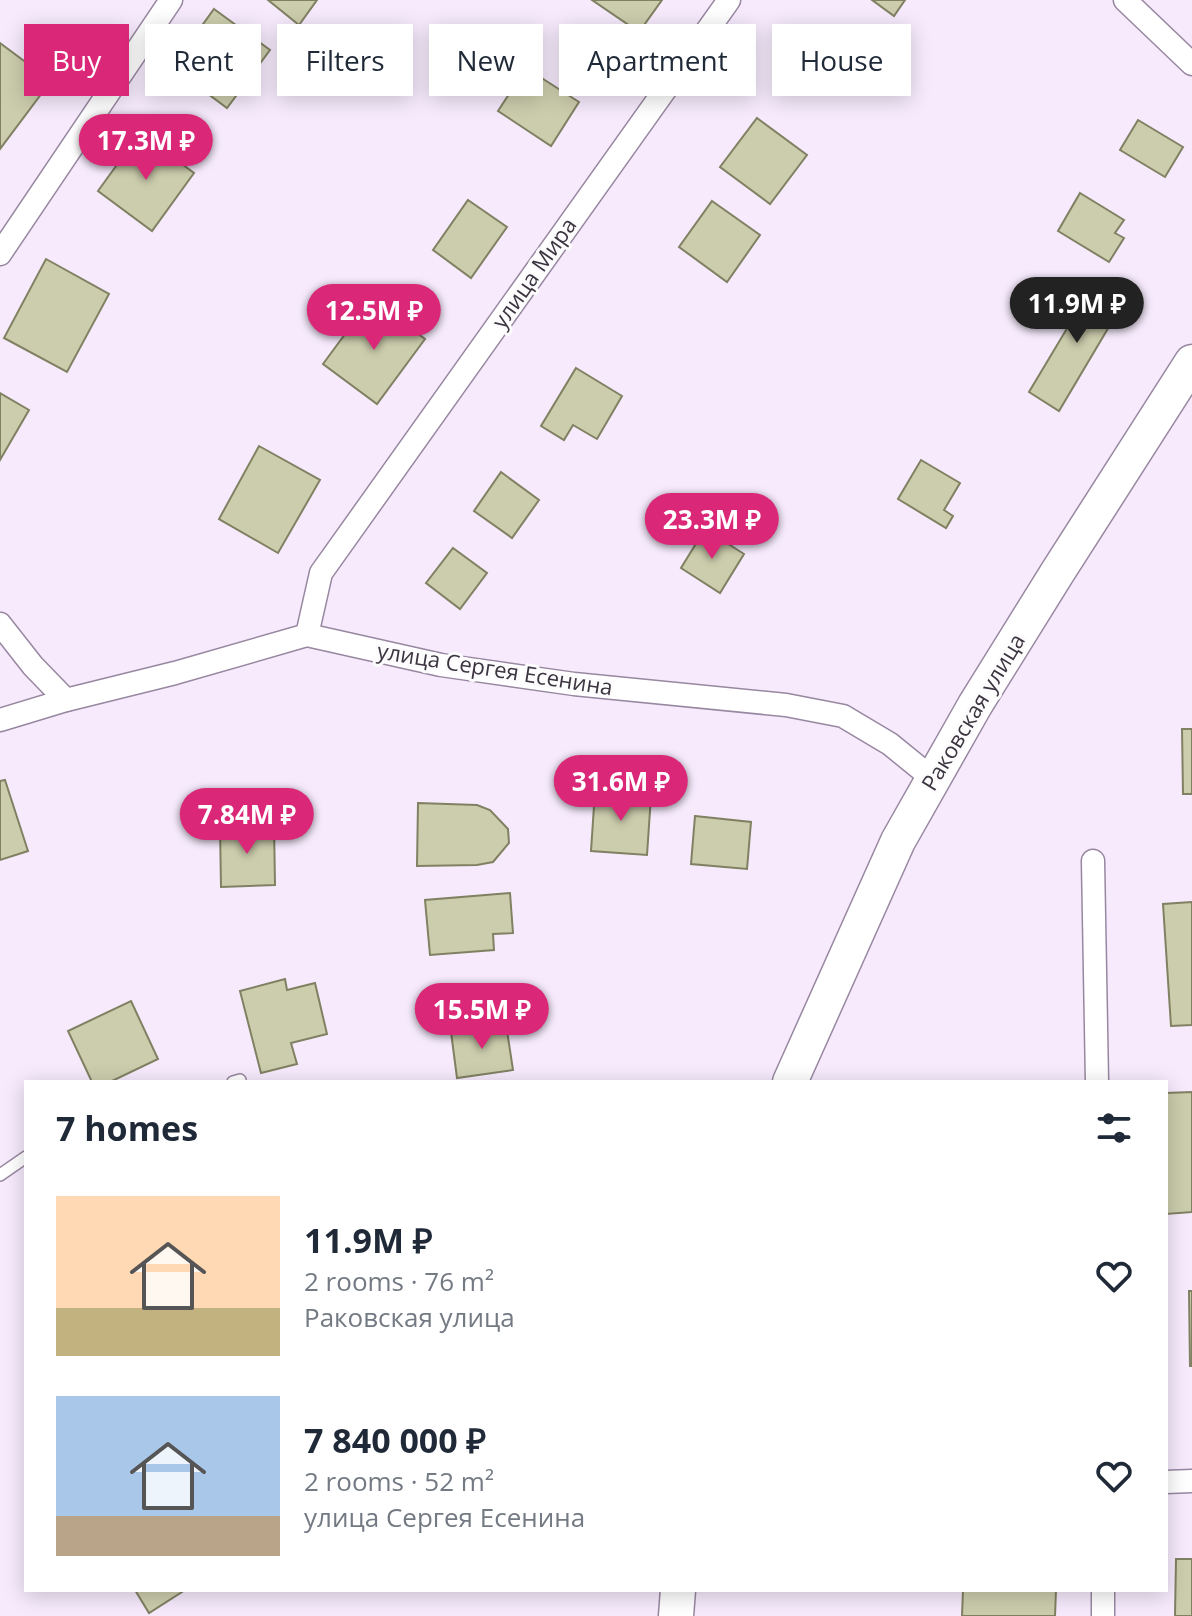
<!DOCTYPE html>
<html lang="en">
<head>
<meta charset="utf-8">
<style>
	body { margin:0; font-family:"Open Sans",sans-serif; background:#f6f6f7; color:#1f2937; height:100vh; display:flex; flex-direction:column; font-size:30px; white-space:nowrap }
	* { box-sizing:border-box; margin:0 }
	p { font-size:26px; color:#747a83 }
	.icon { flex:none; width:44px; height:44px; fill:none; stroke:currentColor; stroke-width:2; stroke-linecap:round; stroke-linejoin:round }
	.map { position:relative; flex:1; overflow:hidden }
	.panel { position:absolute; left:24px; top:1080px; width:1144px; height:512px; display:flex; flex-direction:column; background:#fff; border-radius:0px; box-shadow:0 4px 20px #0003 }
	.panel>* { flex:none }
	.top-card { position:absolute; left:24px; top:24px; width:1144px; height:72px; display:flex; gap:16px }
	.price { position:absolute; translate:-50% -68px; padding:0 18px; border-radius:28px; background:#db2777; color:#fff; font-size:26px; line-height:52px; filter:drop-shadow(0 2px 4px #0008) }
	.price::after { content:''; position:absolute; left:50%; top:48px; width:24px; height:18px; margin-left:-12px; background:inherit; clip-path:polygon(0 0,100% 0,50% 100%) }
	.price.on { background:#222; color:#fff }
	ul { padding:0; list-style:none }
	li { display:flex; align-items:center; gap:24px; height:200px; padding:0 32px }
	li span { display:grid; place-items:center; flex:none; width:224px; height:160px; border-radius:0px; color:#555 }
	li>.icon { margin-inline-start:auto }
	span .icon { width:96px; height:96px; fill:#fffc; stroke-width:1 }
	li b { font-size:34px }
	h2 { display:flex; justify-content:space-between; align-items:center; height:96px; padding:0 32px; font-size:34px }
	.chip { padding:0 28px; border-radius:0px; background:#fff; box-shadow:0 4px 20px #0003; font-size:28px; line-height:72px }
	.chip.on { background:#db2777; color:#fff }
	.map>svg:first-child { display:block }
	.building { fill:#cccdad; stroke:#808163; stroke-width:2 }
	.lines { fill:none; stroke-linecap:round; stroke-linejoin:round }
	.lane-casing { stroke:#9887a1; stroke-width:14 }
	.street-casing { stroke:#9887a1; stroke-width:25 }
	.primary-casing { stroke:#9887a1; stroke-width:37 }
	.lane { stroke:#fff; stroke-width:11 }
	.street { stroke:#fff; stroke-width:22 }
	.primary { stroke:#fff; stroke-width:34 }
	.labels { text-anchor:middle; stroke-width:6; stroke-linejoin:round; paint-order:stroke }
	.street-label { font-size:22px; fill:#3c3440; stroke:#fcfcfc }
</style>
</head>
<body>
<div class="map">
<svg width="1192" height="1616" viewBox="0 0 1192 1616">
	<rect width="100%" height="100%" fill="#f6eafc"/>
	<g class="building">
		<path d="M268,0H317L299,25Z"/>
		<path d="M592,0H662L639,32Z"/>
		<path d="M872,0H905L894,16Z"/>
		<path d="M214,9L270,50L227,108L172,67Z"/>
		<path d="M0,43L51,81L0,149Z"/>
		<path d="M526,68L579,102L551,146L498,111Z"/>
		<path d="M757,118L807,155L770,204L720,167Z"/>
		<path d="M1138,120L1183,147L1165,177L1120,150Z"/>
		<path d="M140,133L194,173L152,231L98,191Z"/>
		<path d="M1080,193L1124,220L1115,233L1124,238L1109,262L1058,231Z"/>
		<path d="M468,200L507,227L471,278L433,250Z"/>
		<path d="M712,201L760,235L727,282L679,247Z"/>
		<path d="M46,259L109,294L67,372L4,338Z"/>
		<path d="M1096,280L1126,298L1059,411L1029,392Z"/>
		<path d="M371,299L425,339L377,404L323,364Z"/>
		<path d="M576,368L622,396L597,439L573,425L564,440L541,426Z"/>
		<path d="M0,393L29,410L0,460Z"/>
		<path d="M259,446L320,480L278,553L219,519Z"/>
		<path d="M921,460L960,483L944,510L953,516L946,528L898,499Z"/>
		<path d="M501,472L539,500L512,538L474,511Z"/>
		<path d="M705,529L744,554L720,593L681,568Z"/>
		<path d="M453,548L487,573L460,609L426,583Z"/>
		<path d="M1182,729H1192V794H1183Z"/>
		<path d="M5,780L28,851L0,860V781Z"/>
		<path d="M595,791L651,796L647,855L591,851Z"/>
		<path d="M418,803L477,805L490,810L508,829L509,843L493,862L477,865L417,866Z"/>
		<path d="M695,816L751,822L747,869L691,864Z"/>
		<path d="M274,825L275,885L221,887L220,826Z"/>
		<path d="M510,893L513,933L493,934L494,950L430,955L425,900Z"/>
		<path d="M1192,902V1025L1171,1026L1163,904Z"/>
		<path d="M285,979L287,990L315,983L327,1034L291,1043L297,1064L261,1073L240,991Z"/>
		<path d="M131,1001L158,1059L110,1082H92L68,1031Z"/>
		<path d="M506,1024L513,1070L457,1078L451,1032Z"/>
		<path d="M1192,1092V1212L1166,1214V1093Z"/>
		<path d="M1189,1291H1192V1366H1190Z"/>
		<path d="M1176,1559H1192V1616H1175Z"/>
		<path d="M135,1590H185L149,1613Z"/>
		<path d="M963,1590H1056L1055,1616H962Z"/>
	</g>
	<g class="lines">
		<g class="lane-casing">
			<g id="lane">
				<path d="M233,1082L240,1080"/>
				<path d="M0,1175L26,1157"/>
			</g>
		</g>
		<g class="street-casing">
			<g id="street">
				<path d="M1125,0L1192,64"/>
				<path d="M0,254L171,0"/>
				<path d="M0,624L33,666L66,700"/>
				<path d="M307,635L321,573L729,0"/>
				<path d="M0,720L66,700L175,673L307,635L441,665L574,684L786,705L843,716L890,744L933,779"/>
				<path d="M1093,861L1097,1082"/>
				<path d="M1166,1482L1192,1481"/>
				<path d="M1103,1616V1590"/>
			</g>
		</g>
		<g class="primary-casing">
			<g id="primary">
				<path d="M790,1082L898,841L975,705L1057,573L1192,362"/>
				<path d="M676,1616L678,1590"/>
			</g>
		</g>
		<use href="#lane" class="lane"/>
		<use href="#street" class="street"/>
		<use href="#primary" class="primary"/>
	</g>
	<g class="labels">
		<g class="street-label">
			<text transform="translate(534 273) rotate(-55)" y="8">улица Мира</text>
			<text transform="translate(495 669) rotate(9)" y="8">улица Сергея Есенина</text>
			<text transform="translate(973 712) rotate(-59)" y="8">Раковская улица</text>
		</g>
	</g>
</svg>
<b class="price" style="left:146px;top:182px">17.3M ₽</b>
<b class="price on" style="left:1077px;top:345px">11.9M ₽</b>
<b class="price" style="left:374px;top:352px">12.5M ₽</b>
<b class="price" style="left:712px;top:561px">23.3M ₽</b>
<b class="price" style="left:621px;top:823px">31.6M ₽</b>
<b class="price" style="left:247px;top:856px">7.84M ₽</b>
<b class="price" style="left:482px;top:1051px">15.5M ₽</b>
<div class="top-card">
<a class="chip on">Buy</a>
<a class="chip">Rent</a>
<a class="chip">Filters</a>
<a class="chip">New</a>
<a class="chip">Apartment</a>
<a class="chip">House</a>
</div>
<section class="panel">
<h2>7 homes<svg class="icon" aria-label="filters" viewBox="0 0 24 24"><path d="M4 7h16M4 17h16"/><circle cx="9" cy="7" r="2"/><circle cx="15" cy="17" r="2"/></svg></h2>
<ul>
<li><span style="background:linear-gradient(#ffd9b3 70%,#c2b280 0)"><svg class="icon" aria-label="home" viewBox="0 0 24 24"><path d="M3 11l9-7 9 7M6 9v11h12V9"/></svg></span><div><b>11.9M ₽</b><p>2 rooms · 76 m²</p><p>Раковская улица</p></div><svg class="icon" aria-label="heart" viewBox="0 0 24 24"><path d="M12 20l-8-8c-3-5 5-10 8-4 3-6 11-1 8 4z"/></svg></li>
<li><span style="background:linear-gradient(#a9c7e8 75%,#b9a48a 0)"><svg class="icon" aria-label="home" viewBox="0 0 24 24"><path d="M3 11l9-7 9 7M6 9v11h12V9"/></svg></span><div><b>7 840 000 ₽</b><p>2 rooms · 52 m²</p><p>улица Сергея Есенина</p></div><svg class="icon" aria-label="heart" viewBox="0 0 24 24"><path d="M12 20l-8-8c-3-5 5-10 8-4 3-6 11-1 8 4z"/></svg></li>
</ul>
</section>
</div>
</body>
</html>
